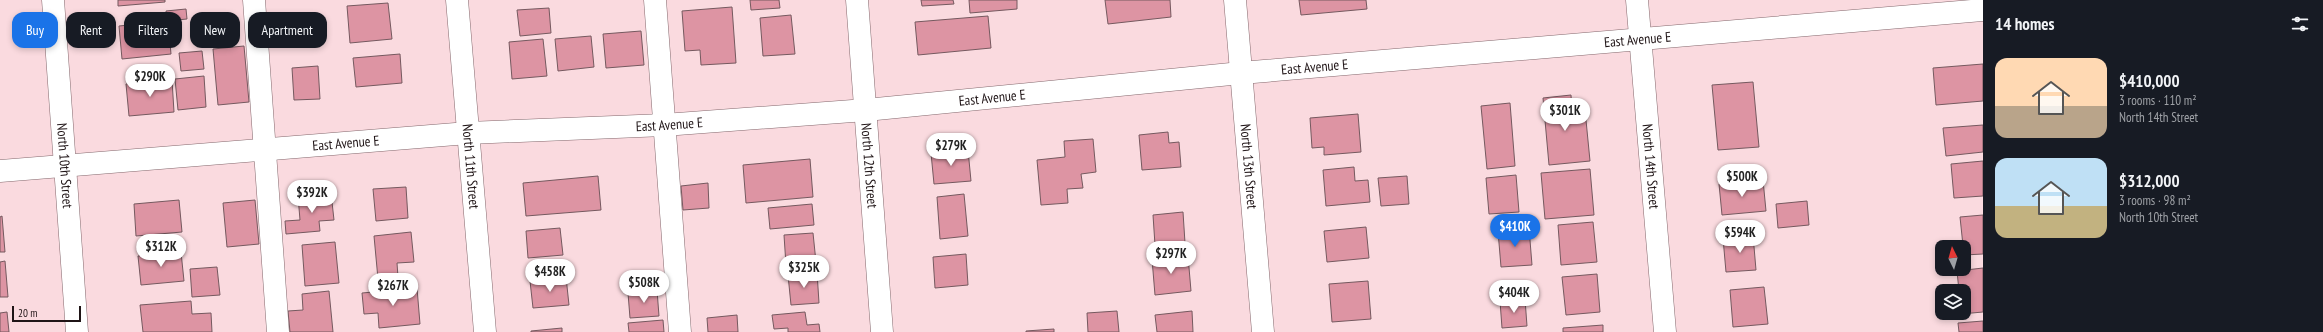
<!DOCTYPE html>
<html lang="en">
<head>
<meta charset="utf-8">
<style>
	body { margin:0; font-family:"PT Sans Narrow",sans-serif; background:#242831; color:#f1f3f6; height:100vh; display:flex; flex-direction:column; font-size:15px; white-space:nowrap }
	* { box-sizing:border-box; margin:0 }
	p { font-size:13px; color:#9ea1a6 }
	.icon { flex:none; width:22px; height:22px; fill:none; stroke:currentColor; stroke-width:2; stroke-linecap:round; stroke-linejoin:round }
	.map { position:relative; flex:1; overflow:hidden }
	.side { display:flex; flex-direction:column; background:#171b24; width:340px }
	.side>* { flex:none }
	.guide { position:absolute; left:12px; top:12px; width:380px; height:36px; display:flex; gap:8px }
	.needle { width:26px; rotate:355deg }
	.controls { position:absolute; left:1935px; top:240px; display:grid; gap:8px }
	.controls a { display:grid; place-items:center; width:36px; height:36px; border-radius:8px; background:#171b24; box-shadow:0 2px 6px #0003; font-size:20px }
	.scale { position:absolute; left:12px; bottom:10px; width:69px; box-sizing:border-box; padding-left:4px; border:2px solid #1f1416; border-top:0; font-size:11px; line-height:14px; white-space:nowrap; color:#1f1416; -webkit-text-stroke:3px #fadadf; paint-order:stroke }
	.price { position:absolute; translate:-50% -34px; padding:0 9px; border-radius:14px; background:#fff; color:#222; font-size:13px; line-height:26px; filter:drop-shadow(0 1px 2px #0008) }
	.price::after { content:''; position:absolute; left:50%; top:24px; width:12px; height:9px; margin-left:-6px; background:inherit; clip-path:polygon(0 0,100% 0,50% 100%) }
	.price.current { background:#1a73e8; color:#fff }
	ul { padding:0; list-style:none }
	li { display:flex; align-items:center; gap:12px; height:100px; padding:0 12px }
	li span { display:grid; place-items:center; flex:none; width:112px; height:80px; border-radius:12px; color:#555 }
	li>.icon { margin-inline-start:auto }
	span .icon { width:48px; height:48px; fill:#fffc; stroke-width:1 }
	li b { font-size:17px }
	h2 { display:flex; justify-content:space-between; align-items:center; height:48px; padding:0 12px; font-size:17px }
	.tag { padding:0 14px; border-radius:12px; background:#171b24; box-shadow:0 2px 6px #0003; font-size:14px; line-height:36px }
	.tag.current { background:#1a73e8; color:#fff }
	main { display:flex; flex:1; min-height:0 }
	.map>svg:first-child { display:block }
	.building { fill:#dd94a3; stroke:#75595f }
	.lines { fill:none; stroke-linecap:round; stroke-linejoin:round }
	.minor-casing { stroke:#84686d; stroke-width:23 }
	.minor { stroke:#fff; stroke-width:22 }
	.labels { text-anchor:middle; stroke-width:4; stroke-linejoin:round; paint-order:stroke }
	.street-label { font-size:14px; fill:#1f1416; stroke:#fadadf }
</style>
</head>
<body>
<main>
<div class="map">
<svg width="1983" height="332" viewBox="0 0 1983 332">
	<rect width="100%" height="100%" fill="#fadadf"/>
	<g class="building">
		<path d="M118,0H165V2L118,6Z"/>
		<path d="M750,0H779L780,8L751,10Z"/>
		<path d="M921,0H953L954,4L922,6Z"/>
		<path d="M969,0H1017V9L970,13Z"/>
		<path d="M1105,0H1170L1171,17L1108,24Z"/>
		<path d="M1299,0H1366L1367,9L1301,15Z"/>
		<path d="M388,3L392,39L350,43L347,6Z"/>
		<path d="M732,7L736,63L701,65L700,50L685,51L682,11Z"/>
		<path d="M549,8L551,33L520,36L517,10Z"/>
		<path d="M186,9L187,19L167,21L166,11Z"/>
		<path d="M791,15L795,54L763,56L760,18Z"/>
		<path d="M988,16L991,48L918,55L915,22Z"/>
		<path d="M168,21L171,54L122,59L119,26Z"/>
		<path d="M641,31L644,65L606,68L603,34Z"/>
		<path d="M591,36L594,67L558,71L555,39Z"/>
		<path d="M543,39L547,76L512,79L509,42Z"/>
		<path d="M244,46L249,102L218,105L213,49Z"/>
		<path d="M202,51L204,69L181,71L179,53Z"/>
		<path d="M400,54L402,83L356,87L353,58Z"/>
		<path d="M1983,64V101L1936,105L1933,68Z"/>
		<path d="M318,66L320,99L294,100L292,68Z"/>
		<path d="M204,76L206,107L178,110L175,79Z"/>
		<path d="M172,80L174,112L129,116L126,84Z"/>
		<path d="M1753,82L1759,147L1718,150L1712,85Z"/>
		<path d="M1571,95L1572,111L1585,110L1590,161L1549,165L1543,98Z"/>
		<path d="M1510,103L1515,166L1487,169L1481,106Z"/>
		<path d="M1358,114L1361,152L1324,155V147L1312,148L1310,118Z"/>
		<path d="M1983,125V152L1946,156L1943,128Z"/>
		<path d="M1168,132L1169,143L1179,142L1181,167L1142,170L1139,135Z"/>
		<path d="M1093,139L1096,172L1081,174L1083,188L1067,189L1068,203L1041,205L1037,160L1065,157L1064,141Z"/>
		<path d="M968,150L971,181L934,184L931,153Z"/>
		<path d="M810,159L813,197L746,203L743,165Z"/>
		<path d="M1983,161V196L1954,198L1951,164Z"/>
		<path d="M1354,167L1355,181L1368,180L1370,202L1326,206L1323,170Z"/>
		<path d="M1590,169L1594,215L1545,219L1541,173Z"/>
		<path d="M1516,175L1519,212L1489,214L1486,178Z"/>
		<path d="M598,176L601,210L526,216L523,183Z"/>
		<path d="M1407,176L1409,204L1381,206L1378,178Z"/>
		<path d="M1763,180L1766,211L1722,215L1719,184Z"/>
		<path d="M708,183L709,208L683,210L681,186Z"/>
		<path d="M406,187L408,218L376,221L373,189Z"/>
		<path d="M331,193L334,220L319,221L320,231L286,234L285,221L300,220L298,196Z"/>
		<path d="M964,194L968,236L940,239L937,197Z"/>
		<path d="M179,200L182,232L136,236L134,204Z"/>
		<path d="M255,200L259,244L227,247L223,203Z"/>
		<path d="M1807,201L1809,225L1778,228L1776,204Z"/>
		<path d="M812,204L814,225L770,229L768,208Z"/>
		<path d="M1183,212L1185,243L1155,245L1153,215Z"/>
		<path d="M1983,215V254L1964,255L1960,217Z"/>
		<path d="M2,216L5,252H0V217Z"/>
		<path d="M1593,222L1597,262L1561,265L1558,225Z"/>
		<path d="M1366,227L1369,258L1327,262L1324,231Z"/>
		<path d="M560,228L563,255L528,258L526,231Z"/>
		<path d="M1529,228L1532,265L1501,267L1498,231Z"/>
		<path d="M411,232L414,262L397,263L398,277L378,279L374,236Z"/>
		<path d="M813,233L816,262L786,265L784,235Z"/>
		<path d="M1753,235L1756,270L1726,272L1723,238Z"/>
		<path d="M335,242L339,283L305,286L302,245Z"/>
		<path d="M181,252L184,281L141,285L138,256Z"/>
		<path d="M966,254L968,285L935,288L933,257Z"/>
		<path d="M1188,256L1191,291L1155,295L1152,259Z"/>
		<path d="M5,261L8,297H0V262Z"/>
		<path d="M217,267L220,295L192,297L190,269Z"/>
		<path d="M1983,268V312L1961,314L1964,313V291H1959L1957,271Z"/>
		<path d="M817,272L819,303L791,305L788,275Z"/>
		<path d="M1597,274L1600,312L1566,315L1562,277Z"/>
		<path d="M566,277L569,305L533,308L530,281Z"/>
		<path d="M1368,281L1371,319L1332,322L1329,284Z"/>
		<path d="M1764,287L1768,324L1733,327L1730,290Z"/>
		<path d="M417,288L420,324L379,328L378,313L364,314L362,293Z"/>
		<path d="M657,290L659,316L630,318L628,293Z"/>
		<path d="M329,291L333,332H290L288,311L303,310L302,294Z"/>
		<path d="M1525,299L1527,326L1502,328L1500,301Z"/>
		<path d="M191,301L192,314L211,313L212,332H143L140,305Z"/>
		<path d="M1117,311L1119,332H1088L1087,313Z"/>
		<path d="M1192,311L1193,332H1157L1155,315Z"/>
		<path d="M7,312L9,332H0V313Z"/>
		<path d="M805,312L807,325L819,324L820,332H788V328L774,329L772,315Z"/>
		<path d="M737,315L738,332H708L707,318Z"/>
		<path d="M663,320L664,332H629L628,323Z"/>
		<path d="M1983,321V332H1959L1958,323Z"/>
		<path d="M1603,325V332H1563V328Z"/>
		<path d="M562,328V332H531V331Z"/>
		<path d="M1054,329V332H1026V331Z"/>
	</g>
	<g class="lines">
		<g class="minor-casing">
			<g id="minor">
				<path id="s1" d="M53,0L77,332"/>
				<path d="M254,0L278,332"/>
				<path id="s2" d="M457,0L485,332"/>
				<path d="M655,0L680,332"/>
				<path id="s3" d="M857,0L882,332"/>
				<path id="s4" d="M1235,0L1263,332"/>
				<path id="s5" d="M1637,0L1665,332"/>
				<path id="s6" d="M0,171L468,133L664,125L866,110L1241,73L1983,10"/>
			</g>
		</g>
		<use href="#minor" class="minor"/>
	</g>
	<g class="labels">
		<g class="street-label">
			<text dy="5" stroke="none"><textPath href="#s6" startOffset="1643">East Avenue E</textPath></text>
			<text dy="5" stroke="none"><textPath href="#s6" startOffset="1319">East Avenue E</textPath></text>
			<text dy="5" stroke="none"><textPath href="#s6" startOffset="995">East Avenue E</textPath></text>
			<text dy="5" stroke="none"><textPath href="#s6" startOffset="671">East Avenue E</textPath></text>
			<text dy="5" stroke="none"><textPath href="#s6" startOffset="347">East Avenue E</textPath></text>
			<text dy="5" stroke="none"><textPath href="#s1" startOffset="166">North 10th Street</textPath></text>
			<text dy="5" stroke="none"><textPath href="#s2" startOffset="167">North 11th Street</textPath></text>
			<text dy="5" stroke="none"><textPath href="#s3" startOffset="166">North 12th Street</textPath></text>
			<text dy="5" stroke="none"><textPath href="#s4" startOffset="167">North 13th Street</textPath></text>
			<text dy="5" stroke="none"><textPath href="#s5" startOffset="167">North 14th Street</textPath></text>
		</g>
	</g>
</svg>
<div class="controls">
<a><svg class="needle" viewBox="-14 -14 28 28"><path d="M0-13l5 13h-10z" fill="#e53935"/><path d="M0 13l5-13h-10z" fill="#9ea1a6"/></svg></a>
<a><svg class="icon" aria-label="layers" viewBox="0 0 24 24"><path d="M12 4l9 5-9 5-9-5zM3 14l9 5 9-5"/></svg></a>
</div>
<div class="scale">20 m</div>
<b class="price" style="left:150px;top:98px">$290K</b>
<b class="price" style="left:1565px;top:132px">$301K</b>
<b class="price" style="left:951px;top:167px">$279K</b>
<b class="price" style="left:1742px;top:198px">$500K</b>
<b class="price" style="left:312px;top:214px">$392K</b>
<b class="price current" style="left:1515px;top:248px">$410K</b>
<b class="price" style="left:1740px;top:254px">$594K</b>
<b class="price" style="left:161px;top:268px">$312K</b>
<b class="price" style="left:1171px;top:275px">$297K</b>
<b class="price" style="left:804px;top:289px">$325K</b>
<b class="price" style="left:550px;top:293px">$458K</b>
<b class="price" style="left:644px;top:304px">$508K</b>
<b class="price" style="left:393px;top:307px">$267K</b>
<b class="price" style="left:1514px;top:314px">$404K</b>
<div class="guide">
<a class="tag current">Buy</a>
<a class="tag">Rent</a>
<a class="tag">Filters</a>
<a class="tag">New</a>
<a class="tag">Apartment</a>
</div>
</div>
<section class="side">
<h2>14 homes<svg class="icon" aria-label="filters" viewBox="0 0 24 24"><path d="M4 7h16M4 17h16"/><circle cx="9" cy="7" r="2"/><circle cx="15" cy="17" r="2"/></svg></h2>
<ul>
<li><span style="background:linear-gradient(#ffd9b3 60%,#b9a48a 0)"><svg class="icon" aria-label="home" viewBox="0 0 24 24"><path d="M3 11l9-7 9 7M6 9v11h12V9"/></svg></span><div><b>$410,000</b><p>3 rooms · 110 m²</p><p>North 14th Street</p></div></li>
<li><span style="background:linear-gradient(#bfe0f5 60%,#c2b280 0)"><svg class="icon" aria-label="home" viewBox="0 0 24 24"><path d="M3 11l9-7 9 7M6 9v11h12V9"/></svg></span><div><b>$312,000</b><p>3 rooms · 98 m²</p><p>North 10th Street</p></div></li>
</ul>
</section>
</main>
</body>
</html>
